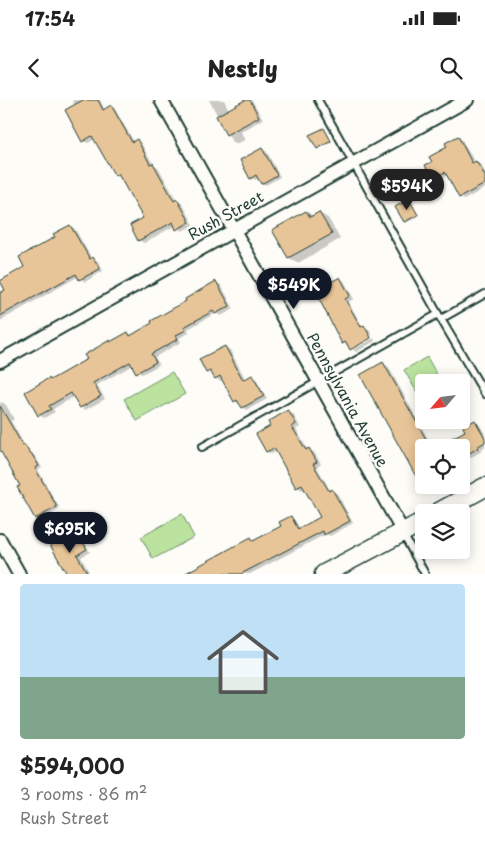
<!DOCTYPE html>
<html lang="en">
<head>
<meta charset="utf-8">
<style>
	body { margin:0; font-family:"Playpen Sans",sans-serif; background:#f6f6f6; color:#222; height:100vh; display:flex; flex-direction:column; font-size:19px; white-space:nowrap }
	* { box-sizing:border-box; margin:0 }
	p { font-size:16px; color:#767676 }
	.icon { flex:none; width:28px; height:28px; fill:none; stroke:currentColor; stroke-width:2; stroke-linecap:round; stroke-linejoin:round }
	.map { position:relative; height:474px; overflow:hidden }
	.panel { display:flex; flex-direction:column; background:#fff; flex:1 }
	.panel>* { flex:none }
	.needle { width:32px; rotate:242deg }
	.buttons { position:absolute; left:415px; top:274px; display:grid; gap:10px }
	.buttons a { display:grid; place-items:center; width:55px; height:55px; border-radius:5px; background:#fff; box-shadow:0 2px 12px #0003; font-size:25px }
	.price { position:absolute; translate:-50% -42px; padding:0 11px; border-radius:18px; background:#111827; color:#fff; font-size:16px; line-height:32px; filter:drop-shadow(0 1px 2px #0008) }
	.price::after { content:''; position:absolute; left:50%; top:30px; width:15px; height:11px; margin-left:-8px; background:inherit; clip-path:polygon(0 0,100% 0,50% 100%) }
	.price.selected { background:#222; color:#fff }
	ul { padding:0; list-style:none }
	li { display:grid; align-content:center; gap:10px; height:265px; padding:0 20px }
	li+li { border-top:1px solid #e0e0e0 }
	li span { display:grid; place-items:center; height:155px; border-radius:5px; color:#555 }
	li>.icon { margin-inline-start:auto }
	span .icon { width:90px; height:90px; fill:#fffc; stroke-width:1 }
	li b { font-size:21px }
	.status { display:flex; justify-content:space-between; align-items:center; height:35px; padding:0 25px; background:#fff; direction:ltr }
	.status svg { height:14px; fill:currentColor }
	header { display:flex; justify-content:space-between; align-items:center; height:65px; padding:0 20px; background:#fff; font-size:22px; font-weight:800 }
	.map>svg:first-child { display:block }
	.green { fill:#bbe39f; stroke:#6d906a }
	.shadow { fill:#0003 }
	.building { fill:#e8c599; stroke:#1f3d34 }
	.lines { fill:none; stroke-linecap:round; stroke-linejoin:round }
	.lane-casing { stroke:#1f3d34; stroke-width:10 }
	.street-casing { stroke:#1f3d34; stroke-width:16 }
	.secondary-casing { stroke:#1f3d34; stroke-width:21 }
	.lane { stroke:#fdfcf7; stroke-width:6 }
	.street { stroke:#fdfcf7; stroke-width:12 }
	.secondary { stroke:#fdfcf7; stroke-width:18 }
	.labels { text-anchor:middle; stroke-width:5; stroke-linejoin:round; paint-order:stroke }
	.street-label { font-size:15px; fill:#1f3d34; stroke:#fdfcf7 }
</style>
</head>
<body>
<div class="status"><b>17:54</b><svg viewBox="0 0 49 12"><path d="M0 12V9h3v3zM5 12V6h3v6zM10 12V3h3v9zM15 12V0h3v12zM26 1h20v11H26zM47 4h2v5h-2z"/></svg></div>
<header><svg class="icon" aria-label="back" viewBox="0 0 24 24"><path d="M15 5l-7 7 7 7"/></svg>Nestly<svg class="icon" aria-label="search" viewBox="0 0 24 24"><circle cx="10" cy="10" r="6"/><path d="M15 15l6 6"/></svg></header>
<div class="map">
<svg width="485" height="474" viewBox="0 0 485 474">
	<rect width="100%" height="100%" fill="#fdfcf7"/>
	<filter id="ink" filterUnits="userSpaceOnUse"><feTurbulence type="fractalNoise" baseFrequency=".02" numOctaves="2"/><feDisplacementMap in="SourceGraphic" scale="10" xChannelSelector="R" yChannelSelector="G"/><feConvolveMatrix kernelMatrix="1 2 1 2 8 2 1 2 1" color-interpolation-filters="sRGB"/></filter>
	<g filter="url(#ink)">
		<g class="green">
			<path d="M427,257L441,282H424V304L404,270Z"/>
			<path d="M172,272L185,294L137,321L124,299Z"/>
			<path d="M182,414L194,437L153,459L141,437Z"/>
		</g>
		<g class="shadow">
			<path d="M72,0H100L105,10L111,7L115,9L134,42L137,41L141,43L153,64L158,67L177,101L182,103L194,125L182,131L176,125L144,143L139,140L131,126L144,119L120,77L116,75L95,39L88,43L83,41L75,6Z"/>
			<path d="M209,0H224L229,10L250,0L253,2L263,19L241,32L245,40L236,44L232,42Z"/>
			<path d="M324,29L332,42L319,49L317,48Z"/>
			<path d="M458,37L462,40L475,63L476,62L481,65L485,72V88L464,100L460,97L448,75L437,81L432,78L433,62L449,48Z"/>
			<path d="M262,49L267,52L280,77L266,85L262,83L259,78L256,80L251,78Z"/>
			<path d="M409,101L419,116L406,123L405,122Z"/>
			<path d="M306,112L314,116L319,113L328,118L340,139L298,163L289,158L273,131Z"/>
			<path d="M70,126L75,129L92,159L98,161L103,171L85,182L79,176L0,221V195L7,191L26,168Z"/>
			<path d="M340,178L344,181L354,199L348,202L363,227L369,229L372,236L352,248V249L349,244L347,245L343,243Z"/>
			<path d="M216,183L221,185L234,209L221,216L216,213L188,229L189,233L179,238L181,242L155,257L159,265L142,274L137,272L133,265L97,285L105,299L85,310L81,307L75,296L53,309L55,312L44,318L39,315L26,293L51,281L89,260L111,243L128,233L133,236Z"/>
			<path d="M374,238L375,241L356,252L353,250Z"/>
			<path d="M225,247L230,250L246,280L252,277L256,279L267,299L247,310L235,301L222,280L220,281L215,278L213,274L207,272Z"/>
			<path d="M383,264L388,266L433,348H424Z"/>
			<path d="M2,302L6,305L14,319L11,321L25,346L36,357L42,368L38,370L60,409L41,420L36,418L0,348V303Z"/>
			<path d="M288,312L293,314L300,327L296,329L308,350L314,352L321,364L317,367L331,392L337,393L353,423L330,436L326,434L250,474H195L251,438L256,441L283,427L291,417L295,420L300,429L322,418L305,388L302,390L297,387L277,351L272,354L267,352L257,334L271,326Z"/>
			<path d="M475,321L479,324L485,334V347L481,349L482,351L461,363V348H435L466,331Z"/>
			<path d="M76,432L80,435L90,452L81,457L90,474H71L69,472Z"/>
		</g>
		<g class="building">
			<path d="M83,0H98L103,10L111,5L132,42L137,39L150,64L153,63L174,101L177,99L190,122L176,130L173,122L138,141L130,125L143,118L118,74L115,76L92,36L82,42L65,10Z"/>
			<path d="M245,0H250L259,17L226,35L216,16Z"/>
			<path d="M324,28L331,41L317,49L309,35Z"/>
			<path d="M458,36L472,63L476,61L485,76V84L459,98L445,72L432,79L425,65L432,62L429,57L447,47L445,43Z"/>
			<path d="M262,48L277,75L261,84L256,75L250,79L240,60Z"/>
			<path d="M409,99L418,115L404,122L395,107Z"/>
			<path d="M306,111L310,117L319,112L332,134L288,158L272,130Z"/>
			<path d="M70,125L90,159L93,157L100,169L79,180L76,174L0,216V193L5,190L0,181L24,167L19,157L55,137L53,134Z"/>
			<path d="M340,177L350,196L345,199L361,227L364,225L371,238L350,250L346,242L342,244L315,191Z"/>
			<path d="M216,181L230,206L215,214L213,211L184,227L186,230L176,235L178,239L151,254L156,262L136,273L130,262L93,283L101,296L80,308L71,293L49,306L51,309L38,316L25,292L49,278L50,280L87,259L84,255L110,240V242L128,232L130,236L152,223L151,221L186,201L185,199Z"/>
			<path d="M225,246L243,280L252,275L264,296L242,308L237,300L234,302L220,276L215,279L210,271L206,273L199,259Z"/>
			<path d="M383,262L431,348H424V391L360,275Z"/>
			<path d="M0,306L23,346L25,345L30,354L31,353L39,366L35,368L57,407L35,419L17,387L20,386L0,350Z"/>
			<path d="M288,310L296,324L292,327L306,350L309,348L317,362L313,364L329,391L332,389L350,421L324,435L323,431L241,474H184L251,437L253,441L281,426L279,422L291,416L298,429L320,417L302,385L296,388L274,348L266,352L256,334L270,326L268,322Z"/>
			<path d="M475,320L485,338V342L477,347L478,348L466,355L462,348H434L465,331L463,327Z"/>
			<path d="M76,431L87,449L77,455L88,474H67L50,445Z"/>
		</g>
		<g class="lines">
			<g class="lane-casing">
				<g id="lane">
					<path d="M318,0L438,214L485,294"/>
					<path d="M441,219L485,194"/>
					<path d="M202,347L438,214"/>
					<path d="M403,434L425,474"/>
				</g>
			</g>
			<g class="street-casing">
				<g id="street">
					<path d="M161,0L403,432"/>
					<path d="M0,261L467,0"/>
					<path d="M0,440L19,474"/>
				</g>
			</g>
			<g class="secondary-casing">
				<g id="secondary">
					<path d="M439,412L485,387"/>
					<path d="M324,474L424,421"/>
				</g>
			</g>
			<use href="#lane" class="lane"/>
			<use href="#street" class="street"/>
			<use href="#secondary" class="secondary"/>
		</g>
	</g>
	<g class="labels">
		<g class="street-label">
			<text transform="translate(226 116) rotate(-29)" y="5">Rush Street</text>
			<text transform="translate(347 300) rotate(61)" y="5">Pennsylvania Avenue</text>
		</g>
	</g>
</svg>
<div class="buttons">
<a><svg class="needle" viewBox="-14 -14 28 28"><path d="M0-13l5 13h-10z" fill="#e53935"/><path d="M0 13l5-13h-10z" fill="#767676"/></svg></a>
<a><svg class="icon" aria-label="locate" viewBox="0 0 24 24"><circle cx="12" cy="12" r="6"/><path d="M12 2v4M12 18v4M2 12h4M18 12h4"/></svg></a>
<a><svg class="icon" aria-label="layers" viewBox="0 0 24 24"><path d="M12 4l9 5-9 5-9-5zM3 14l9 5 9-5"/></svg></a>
</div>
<b class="price selected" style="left:407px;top:111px">$594K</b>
<b class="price" style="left:294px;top:210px">$549K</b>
<b class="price" style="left:70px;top:454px">$695K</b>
</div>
<section class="panel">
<ul>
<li><span style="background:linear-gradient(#bfe0f5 60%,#7fa58c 0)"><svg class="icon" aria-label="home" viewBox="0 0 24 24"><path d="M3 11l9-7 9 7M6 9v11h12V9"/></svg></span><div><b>$594,000</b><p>3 rooms · 86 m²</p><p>Rush Street</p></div></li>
</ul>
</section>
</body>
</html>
